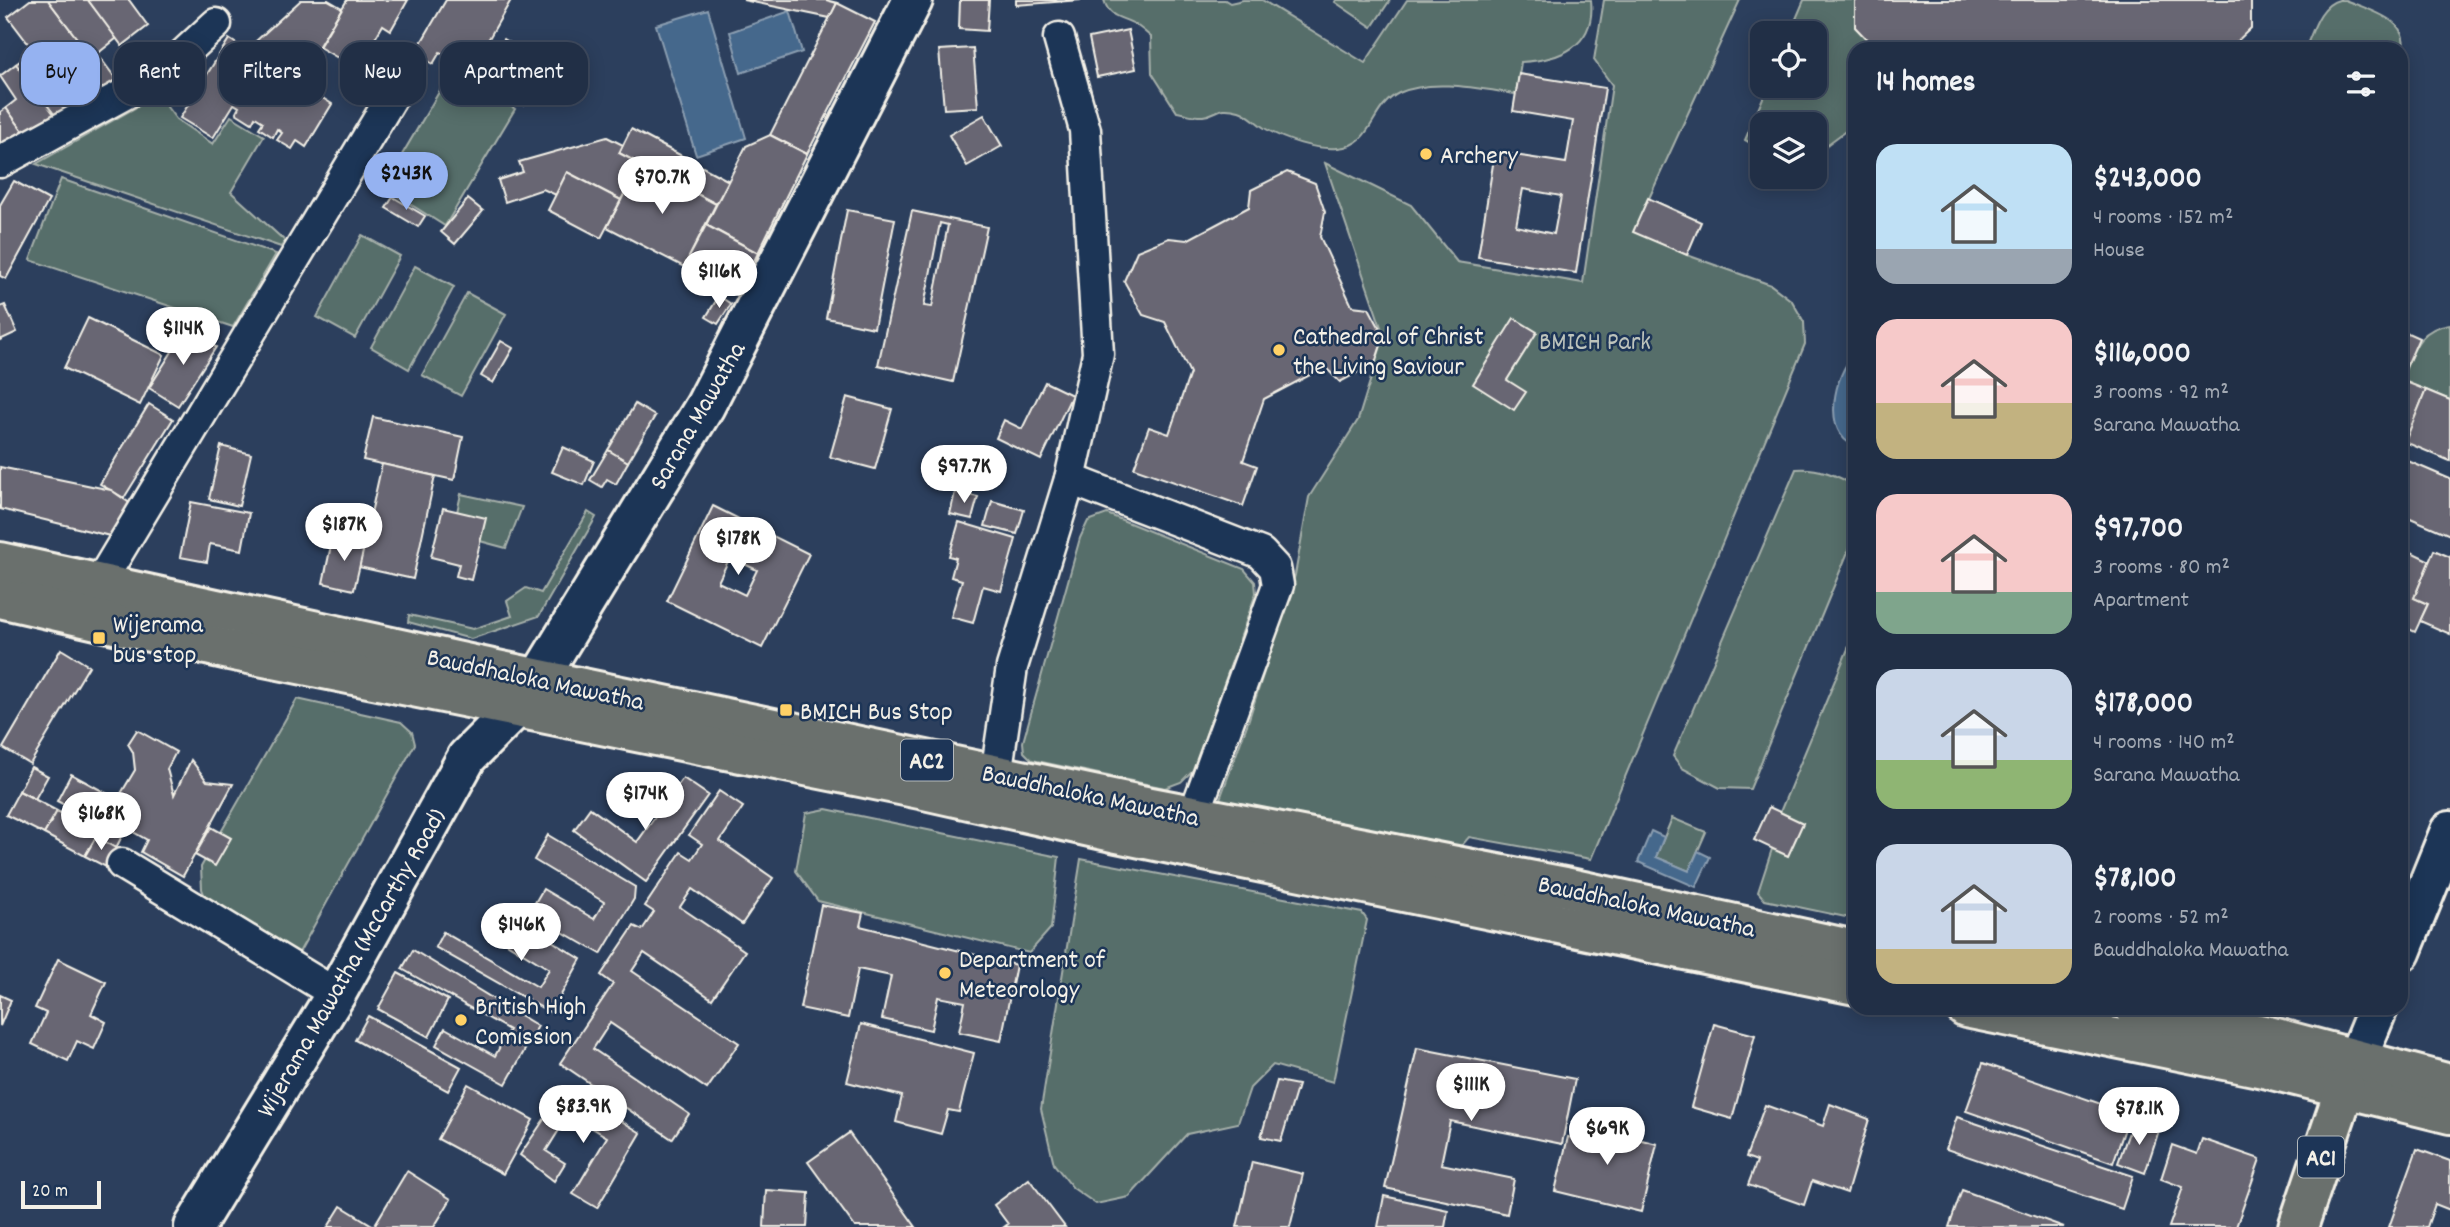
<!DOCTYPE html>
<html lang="en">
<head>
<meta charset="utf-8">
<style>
	body { margin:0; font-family:Dekko,sans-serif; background:#29374d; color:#f1f3f6; height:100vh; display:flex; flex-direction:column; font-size:26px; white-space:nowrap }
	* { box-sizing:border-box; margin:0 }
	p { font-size:23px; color:#a2a9b3 }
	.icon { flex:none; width:38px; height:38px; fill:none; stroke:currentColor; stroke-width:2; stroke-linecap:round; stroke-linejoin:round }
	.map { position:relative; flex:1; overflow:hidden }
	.details { position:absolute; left:1848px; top:42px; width:560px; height:973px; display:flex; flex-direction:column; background:#212f46; border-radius:21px; box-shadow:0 4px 18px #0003,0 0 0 2px #3e4a5f }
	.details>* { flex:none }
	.top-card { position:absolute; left:21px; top:42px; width:665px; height:63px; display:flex; gap:14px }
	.controls { position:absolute; left:1750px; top:21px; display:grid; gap:14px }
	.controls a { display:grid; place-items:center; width:77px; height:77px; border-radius:14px; background:#212f46; box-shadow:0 4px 18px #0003,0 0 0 2px #3e4a5f; font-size:35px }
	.scale { position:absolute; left:21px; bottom:18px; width:80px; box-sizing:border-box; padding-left:7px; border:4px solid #f4f1e8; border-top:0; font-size:19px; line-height:24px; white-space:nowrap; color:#f4f1e8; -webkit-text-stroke:5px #1d3557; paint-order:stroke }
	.price { position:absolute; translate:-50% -60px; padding:0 16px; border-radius:24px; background:#fff; color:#222; font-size:23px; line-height:46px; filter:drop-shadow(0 2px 4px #0008) }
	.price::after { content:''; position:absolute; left:50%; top:42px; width:21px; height:16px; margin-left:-10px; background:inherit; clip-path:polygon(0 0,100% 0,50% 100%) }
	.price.active { background:#95b2f1; color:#111 }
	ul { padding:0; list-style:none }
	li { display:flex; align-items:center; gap:21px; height:175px; padding:0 28px }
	li span { display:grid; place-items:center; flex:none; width:196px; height:140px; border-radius:21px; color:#555 }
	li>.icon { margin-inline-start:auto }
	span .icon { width:84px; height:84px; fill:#fffc; stroke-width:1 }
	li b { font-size:30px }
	h2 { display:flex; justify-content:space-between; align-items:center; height:84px; padding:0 28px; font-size:30px }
	.pill { padding:0 24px; border-radius:21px; background:#212f46; box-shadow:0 4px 18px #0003,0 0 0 2px #3e4a5f; font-size:24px; line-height:63px }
	.pill.active { background:#95b2f1; color:#111 }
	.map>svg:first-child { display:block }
	.green { fill:#576e6b; stroke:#a6b0aa; stroke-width:2 }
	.water { fill:#45678c; stroke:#8b9eb1; stroke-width:2 }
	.building { fill:#686673; stroke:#f4f1e8; stroke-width:2; fill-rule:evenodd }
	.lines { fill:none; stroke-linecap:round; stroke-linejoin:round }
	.street-casing { stroke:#f4f1e8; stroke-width:35 }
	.secondary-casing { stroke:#f4f1e8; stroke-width:44 }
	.primary-casing { stroke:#f4f1e8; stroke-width:44 }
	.street { stroke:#1d3557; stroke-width:30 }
	.secondary { stroke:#1d3557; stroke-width:38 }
	.primary { stroke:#6a706d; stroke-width:38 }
	.poi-dot { fill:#ffd166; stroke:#1d3557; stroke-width:2.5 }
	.labels { text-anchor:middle; stroke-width:5; stroke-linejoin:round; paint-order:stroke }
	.shield { fill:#1d3557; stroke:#b4b9bc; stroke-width:2 }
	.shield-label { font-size:24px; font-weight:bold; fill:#f4f1e8 }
	.poi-label { font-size:26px; fill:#f4f1e8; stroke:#1d3557; text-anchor:start }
	.park-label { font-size:26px; fill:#bdc3bc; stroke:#1d3557 }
	.street-label { font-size:26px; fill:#f4f1e8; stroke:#1d3557 }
</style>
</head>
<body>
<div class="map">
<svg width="2450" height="1227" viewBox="0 0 2450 1227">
	<rect width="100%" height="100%" fill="#2c3f5d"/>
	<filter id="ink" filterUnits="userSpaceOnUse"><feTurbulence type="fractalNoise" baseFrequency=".0143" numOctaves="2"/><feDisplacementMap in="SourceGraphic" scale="14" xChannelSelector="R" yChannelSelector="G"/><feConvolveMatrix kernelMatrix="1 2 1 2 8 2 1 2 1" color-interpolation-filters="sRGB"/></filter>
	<g filter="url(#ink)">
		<g class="green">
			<path d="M1104,0H1225L1230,3L1243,0H1262L1365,63L1407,0H1591C1596,47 1559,60 1521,62L1516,94C1481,89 1432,78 1399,93C1370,107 1374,145 1338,148C1315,150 1285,140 1266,129C1257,124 1249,114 1239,111C1217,105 1219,114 1203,116C1195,117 1185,113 1177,112L1152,73L1151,37C1146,33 1141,28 1136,25C1122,16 1110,20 1104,0Z"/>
			<path d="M1336,0H1390L1372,27L1335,2Z"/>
			<path d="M1604,0H1740L1634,231L1687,255L1771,285L1792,301L1804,322L1805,344L1591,859L1469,837L1451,858L1217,807L1248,722L1295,575L1309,497L1358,420L1384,336L1325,163L1411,205L1457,262L1583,283L1612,85L1594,60Z"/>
			<path d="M1804,0H1855V27L1876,49H1855V124L1828,144L1815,160V124H1762V149L1745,140L1768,86H1815V33H1790Z"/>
			<path d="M2339,0H2345C2368,10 2415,20 2401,54V49H2305C2313,32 2319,5 2339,0Z"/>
			<path d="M452,70L515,109L445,226L383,187Z"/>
			<path d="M158,95L176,119L213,144L231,116L264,136L231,192L285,241L281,247L36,164Z"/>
			<path d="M61,179L276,254L233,327L30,260Z"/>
			<path d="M362,235L400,256L355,338L317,317Z"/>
			<path d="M415,266L454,287L409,369L371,347Z"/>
			<path d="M467,293L506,314L461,396L422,375Z"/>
			<path d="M2450,324V400L2401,380C2413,353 2416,329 2450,324Z"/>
			<path d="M1796,469C1817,467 1839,475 1855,487V535L1750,789L1720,788L1682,768L1673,756Z"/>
			<path d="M461,494L522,507L506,548L480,541L457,512Z"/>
			<path d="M588,512L596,517L539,616L471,639L408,622L409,615L473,629L512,616L507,601L526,588L541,593Z"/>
			<path d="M1107,514L1244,569L1255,582L1256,593L1194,769L1181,782L1165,788L1032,760L1024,752L1023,742L1080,538L1088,521Z"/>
			<path d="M1855,632V919L1765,900L1758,892L1772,849L1788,856L1803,823L1780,812Z"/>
			<path d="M297,699L401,722L412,732L415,744L296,958L206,899L202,889L201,867Z"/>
			<path d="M826,809L1059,857L1051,928L1029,953L818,901L796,871L806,813Z"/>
			<path d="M1672,818L1706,832L1689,871L1656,857Z"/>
			<path d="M1081,859L1362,913L1367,920L1333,1082L1273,1065L1250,1088L1238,1123L1187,1134L1129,1197L1096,1204L1073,1188L1054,1164L1041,1109Z"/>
		</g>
		<g class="water">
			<path d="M708,9L746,138L696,155L656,25Z"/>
			<path d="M790,11L802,52L741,73L730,32Z"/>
			<path d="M1855,354V446C1821,434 1834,373 1855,354Z"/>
			<path d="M1651,831L1664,837L1656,857L1689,871L1698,851L1710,857L1696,887L1638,862Z"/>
		</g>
		<g class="building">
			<path d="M30,0H48L92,58L58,83L8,17Z"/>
			<path d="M48,0H88L117,38L92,58Z"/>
			<path d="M88,0H129L148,26L122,46Z"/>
			<path d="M301,0H328L342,8L309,62L255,42Z"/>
			<path d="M347,0H408L391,30L383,25L357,69L319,47Z"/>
			<path d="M446,0H511L471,70L440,52L433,64L415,53Z"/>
			<path d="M743,0H826L837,3L830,18Z"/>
			<path d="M960,0H989L987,31L959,29Z"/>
			<path d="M1016,0H1081L1016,5Z"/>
			<path d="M1855,0H2251V28L2229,49H1876L1855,27Z"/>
			<path d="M837,3L875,22L807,154L770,135Z"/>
			<path d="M1128,30L1136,69L1097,77L1089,38Z"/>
			<path d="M229,39L332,104L306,147L297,141L292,149L277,140L282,133L277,129L273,137L259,128L263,122L255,117L252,123L236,113L239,107L234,104L213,138L180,118Z"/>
			<path d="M504,39L547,65L524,105L480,79Z"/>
			<path d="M973,48L978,107L944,109L939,50Z"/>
			<path d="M34,51L77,108L60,122L16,64Z"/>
			<path d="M92,58L96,63L101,59L116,79L96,94L77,69Z"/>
			<path d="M16,64L60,122L32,143L6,108L16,100L0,76Z"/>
			<path d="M77,69L96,94L77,108L58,83Z"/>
			<path d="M1519,74L1605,88L1576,273L1478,257L1495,152L1566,163L1573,121L1513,111ZM1523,189L1561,196L1554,234L1516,226Z"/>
			<path d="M6,108L23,131L0,149V112Z"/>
			<path d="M984,115L1002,146L967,166L949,135Z"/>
			<path d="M631,129L729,181L716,204L619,153Z"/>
			<path d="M770,135L807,154L758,253L706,225L746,146Z"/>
			<path d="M607,137L623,145L619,153L640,164L621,200L567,172L556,195L543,189L505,202L498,180L523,172L519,162Z"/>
			<path d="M640,164L716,204L684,267L607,227Z"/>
			<path d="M567,172L621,200L601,238L548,210Z"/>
			<path d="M1287,172L1315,183L1325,212L1320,237L1352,306L1369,308L1384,336L1375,363L1340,382L1325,367L1264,399L1243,461L1257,466L1243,506L1134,468L1149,427L1169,434L1190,373L1165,322L1143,315L1124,281L1137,251L1169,238L1187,240L1249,207L1251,190Z"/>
			<path d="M14,181L49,200L6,279L0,276V205Z"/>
			<path d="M393,197L425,216L418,227L386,208Z"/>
			<path d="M1648,198L1701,222L1687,255L1633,232Z"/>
			<path d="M468,199L483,211L455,244L441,232Z"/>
			<path d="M847,210L895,219L874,328L826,318Z"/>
			<path d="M912,211L987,227L953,382L878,365ZM940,223L948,225L932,307L924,306Z"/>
			<path d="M706,225L758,253L737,295L684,267Z"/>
			<path d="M719,296L731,304L718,324L706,317Z"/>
			<path d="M5,305L17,332L0,340V307Z"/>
			<path d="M88,318L164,355L140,405L64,368Z"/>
			<path d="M1514,318L1537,332L1507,380L1526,392L1514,410L1473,384Z"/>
			<path d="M187,328L216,347L178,406L149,388Z"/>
			<path d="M2401,330L2419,338L2405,370L2401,368Z"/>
			<path d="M501,341L513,348L493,383L481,376Z"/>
			<path d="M2401,380L2426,390L2401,452Z"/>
			<path d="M1045,382L1072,395L1041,460L996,438L1004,420L1022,429Z"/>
			<path d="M2426,390L2450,400V461L2405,442Z"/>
			<path d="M847,397L892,409L875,469L830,457Z"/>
			<path d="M149,404L173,419L124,498L100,484Z"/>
			<path d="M635,404L655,416L628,462L608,450Z"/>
			<path d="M373,417L463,437L454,480L363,460Z"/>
			<path d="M221,446L251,454L239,506L209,499Z"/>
			<path d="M563,447L594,461L584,485L552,472Z"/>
			<path d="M608,450L628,462L616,484L607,479L602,487L590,480Z"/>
			<path d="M2401,458L2450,479V535L2401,514Z"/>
			<path d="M382,464L435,476L413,579L359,567Z"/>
			<path d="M0,467L111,490L131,504L110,536L0,509Z"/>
			<path d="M955,492L978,497L972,519L950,514Z"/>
			<path d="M992,501L1024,510L1017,534L985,526Z"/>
			<path d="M191,502L249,513L242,550L210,544L207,562L180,557Z"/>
			<path d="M713,506L809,554L762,648L667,601ZM730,557L757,570L745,595L718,582Z"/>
			<path d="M443,508L486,518L471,580L456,576L459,564L431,557Z"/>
			<path d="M959,522L1016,539L1001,591L983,586L973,623L951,617L962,580L951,577L956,558L949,556Z"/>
			<path d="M333,536L365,543L354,590L323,583Z"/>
			<path d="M2401,547L2430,561L2414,598L2428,604L2415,632L2403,626L2401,630Z"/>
			<path d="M2434,550L2450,557V634L2420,621L2428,604L2414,598Z"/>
			<path d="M61,649L89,666L30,764L3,748Z"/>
			<path d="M137,730L176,752L167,769L174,795L191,760L207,781L233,784L183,876L141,852L147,840L107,817L135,770L133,752L128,744Z"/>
			<path d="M31,767L48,776L35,799L19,791Z"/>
			<path d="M71,774L117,799L107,817L126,828L116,848L96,837L85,856L44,834L57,811L82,824L86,816L57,801Z"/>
			<path d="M683,778L708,795L646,882L574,830L590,808L637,842Z"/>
			<path d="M19,791L57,811L44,834L6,815Z"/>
			<path d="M719,791L743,807L720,841L773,878L742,924L692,889L680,907L745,951L712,999L644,953L632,971L739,1043L707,1089L610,1023L593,1049L689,1114L672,1139L560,1063L613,984L601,975L634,926L642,930L654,912L645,906L681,852L692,859L702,844L689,835Z"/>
			<path d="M1769,807L1803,823L1788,856L1754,840Z"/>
			<path d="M211,827L231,838L215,866L195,855Z"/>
			<path d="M548,835L635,887L634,899L601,954L529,913L543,889L594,919L604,902L534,860Z"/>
			<path d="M96,837L116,848L106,867L85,856Z"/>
			<path d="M821,905L863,913L860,926L1016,965L1001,1041L959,1032L965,1002L938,997L931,1030L882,1019L891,976L858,969L848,1018L800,1008Z"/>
			<path d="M510,915L581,959L551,1013L435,947L443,932L538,987L549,969L497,937Z"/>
			<path d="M413,950L538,1026L506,1084L436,1045L445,1028L495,1056L509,1030L402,969Z"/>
			<path d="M58,959L106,982L91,1014L106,1022L94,1049L77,1041L68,1061L32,1044L46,1013L35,1008Z"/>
			<path d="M398,973L448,1000L429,1037L378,1009Z"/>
			<path d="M0,995L11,1000L0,1026Z"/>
			<path d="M368,1016L461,1067L448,1091L355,1040Z"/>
			<path d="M861,1024L974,1053L959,1112L948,1110L941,1134L896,1122L902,1096L847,1082Z"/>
			<path d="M1714,1024L1755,1035L1732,1119L1691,1107Z"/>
			<path d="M1417,1048L1575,1079L1562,1144L1450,1121L1441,1164L1514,1179L1507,1214L1385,1188Z"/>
			<path d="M1983,1063L2130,1114L2113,1163L1966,1111Z"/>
			<path d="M1277,1081L1298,1085L1281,1141L1261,1137Z"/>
			<path d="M468,1084L533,1120L503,1174L438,1139Z"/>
			<path d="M566,1087L641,1133L597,1208L573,1194L607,1137L569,1114L546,1151L565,1163L554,1181L520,1155Z"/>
			<path d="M1830,1104L1869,1119L1847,1193L1812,1181L1804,1205L1748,1185L1757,1161L1746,1157L1765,1105L1823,1126Z"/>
			<path d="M1957,1117L2133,1176L2122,1209L1946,1149Z"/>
			<path d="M1587,1118L1617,1125L1615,1133L1657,1144L1641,1212L1555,1191L1568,1137L1582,1140Z"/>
			<path d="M2133,1121L2159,1130L2145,1173L2118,1163Z"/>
			<path d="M849,1133L916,1227H855L808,1162Z"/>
			<path d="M2202,1139L2260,1159L2236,1227H2169L2183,1187L2161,1179L2172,1145L2197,1154Z"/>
			<path d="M2417,1149L2450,1161V1210L2435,1204L2427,1227H2389Z"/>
			<path d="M1252,1162L1303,1174L1290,1227H1237Z"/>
			<path d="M407,1171L451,1199L434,1227H328L341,1206L374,1226Z"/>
			<path d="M1029,1179L1065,1227H1004L1008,1224L994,1205Z"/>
			<path d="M766,1190L809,1193L807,1227H764Z"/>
			<path d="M1962,1190L2064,1227H1949Z"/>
			<path d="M1384,1196L1448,1210L1445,1227H1378Z"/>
		</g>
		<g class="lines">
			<g class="street-casing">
				<g id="street">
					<path d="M0,162L163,73L216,24"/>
					<path d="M1070,479L1261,553L1275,568L1278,585L1194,815L1191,834"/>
					<path d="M99,584L410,67"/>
					<path d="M996,775L1012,667L1070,479L1098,354L1085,130L1059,38"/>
					<path d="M122,864L336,994"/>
				</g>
			</g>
			<g class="secondary-casing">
				<g id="secondary">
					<path d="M2401,952L2450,831"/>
					<path d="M2345,1088L2378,1008"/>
					<path d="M194,1227L336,994L467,757L517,707L539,678L705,406L913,0"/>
				</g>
			</g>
			<g class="primary-casing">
				<g id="primary">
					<path d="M0,562L497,670L1141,805L1565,887L1855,950"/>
					<path d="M0,598L229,650L920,789L1117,833L1855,985"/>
					<path d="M1966,1008L2264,1068L2450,1114"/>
					<path d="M2135,1008L2269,1036L2450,1084"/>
					<path d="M2298,1227L2345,1088"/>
				</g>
			</g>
			<use href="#street" class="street"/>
			<use href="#secondary" class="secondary"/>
			<use href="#primary" class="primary"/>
		</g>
	</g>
	<g class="poi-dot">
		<circle cx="1426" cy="154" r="7"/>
		<circle cx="1279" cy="350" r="7"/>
		<rect x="92" y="631" width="14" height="14" rx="3.5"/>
		<rect x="779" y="703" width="14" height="14" rx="3.5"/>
		<circle cx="945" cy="973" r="7"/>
		<circle cx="461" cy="1020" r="7"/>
	</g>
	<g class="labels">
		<g class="shield">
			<rect x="901" y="739.5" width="52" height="41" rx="5"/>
			<rect x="2298" y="1136.5" width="46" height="41" rx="5"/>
		</g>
		<g class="shield-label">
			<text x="927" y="768">AC2</text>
			<text x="2321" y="1165">AC1</text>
		</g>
		<g class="poi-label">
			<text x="1440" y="163">Archery</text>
			<text x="1293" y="344">Cathedral of Christ<tspan x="1293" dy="30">the Living Saviour</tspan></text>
			<text x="113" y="632">Wijerama<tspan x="113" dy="30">bus stop</tspan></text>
			<text x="800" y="719">BMICH Bus Stop</text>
			<text x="959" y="967">Department of<tspan x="959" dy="30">Meteorology</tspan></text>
			<text x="475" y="1014">British High<tspan x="475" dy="30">Comission</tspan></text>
		</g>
		<g class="park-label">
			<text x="1595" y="349">BMICH Park</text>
		</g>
		<g class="street-label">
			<text transform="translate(696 415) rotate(-60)" y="9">Sarana Mawatha</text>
			<text transform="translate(536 678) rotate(12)" y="9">Bauddhaloka Mawatha</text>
			<text transform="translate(1091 794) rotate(12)" y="9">Bauddhaloka Mawatha</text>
			<text transform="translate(1647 905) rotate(12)" y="9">Bauddhaloka Mawatha</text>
			<text transform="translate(350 962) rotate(-60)" y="9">Wijerama Mawatha (McCarthy Road)</text>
		</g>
	</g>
</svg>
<div class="controls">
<a><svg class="icon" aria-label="locate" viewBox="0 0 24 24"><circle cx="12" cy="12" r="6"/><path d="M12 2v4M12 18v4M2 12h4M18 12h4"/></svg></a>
<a><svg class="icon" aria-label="layers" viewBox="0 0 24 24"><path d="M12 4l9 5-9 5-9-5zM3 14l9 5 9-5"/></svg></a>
</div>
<div class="scale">20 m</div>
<b class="price active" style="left:406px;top:212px">$243K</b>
<b class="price" style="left:662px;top:216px">$70.7K</b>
<b class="price" style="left:719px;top:310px">$116K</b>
<b class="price" style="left:183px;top:367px">$114K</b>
<b class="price" style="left:964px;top:505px">$97.7K</b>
<b class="price" style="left:344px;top:563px">$187K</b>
<b class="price" style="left:738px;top:577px">$178K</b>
<b class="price" style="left:645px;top:832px">$174K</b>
<b class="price" style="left:101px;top:852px">$168K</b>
<b class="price" style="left:521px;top:963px">$146K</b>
<b class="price" style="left:1471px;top:1123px">$111K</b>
<b class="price" style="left:583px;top:1145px">$83.9K</b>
<b class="price" style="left:2139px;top:1147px">$78.1K</b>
<b class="price" style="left:1607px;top:1167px">$69K</b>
<div class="top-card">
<a class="pill active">Buy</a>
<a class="pill">Rent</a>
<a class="pill">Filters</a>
<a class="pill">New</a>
<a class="pill">Apartment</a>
</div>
<section class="details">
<h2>14 homes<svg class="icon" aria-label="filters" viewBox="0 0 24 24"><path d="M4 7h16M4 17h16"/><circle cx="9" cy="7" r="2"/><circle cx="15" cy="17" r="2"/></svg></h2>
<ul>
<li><span style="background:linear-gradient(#bfe0f5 75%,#9aa5b1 0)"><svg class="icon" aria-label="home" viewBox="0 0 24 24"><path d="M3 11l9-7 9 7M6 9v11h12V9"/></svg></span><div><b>$243,000</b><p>4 rooms · 152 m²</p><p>House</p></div></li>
<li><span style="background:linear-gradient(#f6c9c9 60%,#c2b280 0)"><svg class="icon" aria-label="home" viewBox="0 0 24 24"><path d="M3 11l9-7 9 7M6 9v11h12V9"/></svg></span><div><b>$116,000</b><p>3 rooms · 92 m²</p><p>Sarana Mawatha</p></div></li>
<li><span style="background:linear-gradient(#f6c9c9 70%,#7fa58c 0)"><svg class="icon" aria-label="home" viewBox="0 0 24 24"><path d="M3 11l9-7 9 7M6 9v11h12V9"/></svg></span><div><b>$97,700</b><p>3 rooms · 80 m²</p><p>Apartment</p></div></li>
<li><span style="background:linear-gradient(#c9d6e8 65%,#8fb573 0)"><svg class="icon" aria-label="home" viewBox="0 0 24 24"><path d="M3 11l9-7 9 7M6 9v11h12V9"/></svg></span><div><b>$178,000</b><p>4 rooms · 140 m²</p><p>Sarana Mawatha</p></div></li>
<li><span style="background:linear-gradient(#c9d6e8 75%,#c2b280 0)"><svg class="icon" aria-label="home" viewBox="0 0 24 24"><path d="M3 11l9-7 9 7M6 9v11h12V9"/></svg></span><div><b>$78,100</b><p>2 rooms · 52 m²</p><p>Bauddhaloka Mawatha</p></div></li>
</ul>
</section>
</div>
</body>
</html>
